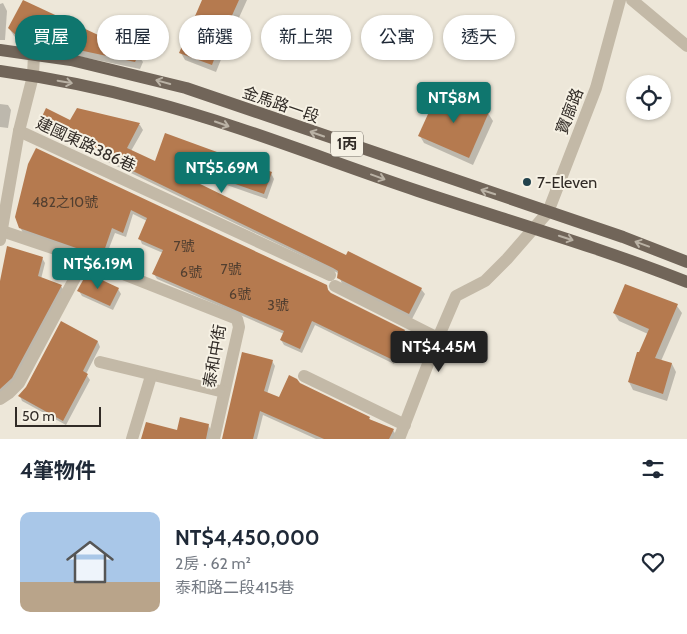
<!DOCTYPE html>
<html lang="zh-TW">
<head>
<meta charset="utf-8">
<style>
	body { margin:0; font-family:Cabin,"Noto Sans TC",sans-serif; background:#f6f6f7; color:#1f2937; height:100vh; display:flex; flex-direction:column; font-size:19px; white-space:nowrap }
	* { box-sizing:border-box; margin:0 }
	p { font-size:16px; color:#747a83 }
	.icon { flex:none; width:28px; height:28px; fill:none; stroke:currentColor; stroke-width:2; stroke-linecap:round; stroke-linejoin:round }
	.map { position:relative; height:439px; overflow:hidden }
	.sheet { display:flex; flex-direction:column; background:#fff; flex:1 }
	.sheet>* { flex:none }
	.hud { position:absolute; left:15px; top:15px; width:658px; height:45px; display:flex; gap:10px }
	.buttons { position:absolute; left:626px; top:75px; display:grid; gap:10px }
	.buttons a { display:grid; place-items:center; width:45px; height:45px; border-radius:50%; background:#fff; box-shadow:0 1px 4px #0004; font-size:25px }
	.scale { position:absolute; left:15px; bottom:12px; width:86px; box-sizing:border-box; padding-left:5px; border:2px solid #312b26; border-top:0; font-size:14px; line-height:18px; white-space:nowrap; color:#312b26; -webkit-text-stroke:4px #f6f1e4; paint-order:stroke }
	.price { position:absolute; translate:-50% -42px; padding:0 11px; border-radius:5px; background:#0f766e; color:#fff; font-size:16px; line-height:32px; filter:drop-shadow(0 1px 2px #0008) }
	.price::after { content:''; position:absolute; left:50%; top:30px; width:15px; height:11px; margin-left:-8px; background:inherit; clip-path:polygon(0 0,100% 0,50% 100%) }
	.price.selected { background:#222; color:#fff }
	ul { padding:0; list-style:none }
	li { display:flex; align-items:center; gap:15px; height:125px; padding:0 20px }
	li+li { border-top:1px solid #e0e1e3 }
	li span { display:grid; place-items:center; flex:none; width:140px; height:100px; border-radius:10px; color:#555 }
	li>.icon { margin-inline-start:auto }
	span .icon { width:60px; height:60px; fill:#fffc; stroke-width:1 }
	li b { font-size:21px }
	h2 { display:flex; justify-content:space-between; align-items:center; height:60px; padding:0 20px; font-size:21px }
	.pill { padding:0 18px; border-radius:22px; background:#fff; box-shadow:0 1px 4px #0004; font-size:18px; line-height:45px }
	.pill.selected { background:#0f766e; color:#fff }
	.map>svg:first-child { display:block }
	.shadow { fill:#0003 }
	.building { fill:#b57a4f }
	.lines { fill:none; stroke-linecap:round; stroke-linejoin:round }
	.minor { stroke:#c3b9a7; stroke-width:12 }
	.major { stroke:#716559; stroke-width:12 }
	.oneway { stroke:#bab2a5 }
	.poi-dot { fill:#22424c; stroke:#f6f1e4; stroke-width:2 }
	.labels { text-anchor:middle; stroke-width:4; stroke-linejoin:round; paint-order:stroke }
	.number-label { font-size:14px; fill:#523f30 }
	.shield { fill:#f6f1e4; stroke:#6c665f; stroke-width:1 }
	.shield-label { font-size:15px; font-weight:bold; fill:#312b26 }
	.street-label { font-size:16px; fill:#312b26; stroke:#f6f1e4 }
	.poi-label { font-size:16px; fill:#312b26; stroke:#f6f1e4; text-anchor:start }
</style>
</head>
<body>
<div class="map">
<svg width="687" height="439" viewBox="0 0 687 439">
	<rect width="100%" height="100%" fill="#ede7d9"/>
	<g class="shadow">
		<path d="M203,0H247L228,42L216,72L185,60L181,53Z"/>
		<path d="M3,3L7,11L5,40H0V4Z"/>
		<path d="M9,28L138,55L143,62L140,69L24,45L14,36Z"/>
		<path d="M440,91L488,113L493,121L473,165L424,143L420,136Z"/>
		<path d="M0,104L8,105L11,110L8,128L0,127Z"/>
		<path d="M77,110L140,125L143,130L131,151L156,163L271,173L274,179L267,199L201,176L198,184L347,257L421,289L425,294L412,319L342,284L338,273L42,130L39,125L71,122Z"/>
		<path d="M29,165L326,286L330,293L404,331L407,336L394,364L315,325L302,353L284,345L281,340L284,334L157,279L154,274L163,253L142,244L140,239L147,221L133,214L126,237L115,233L104,261L23,233L20,227Z"/>
		<path d="M42,258L45,263L41,279L61,286L64,291L15,383L0,396V288Z"/>
		<path d="M118,289L121,294L113,310L82,296L79,291Z"/>
		<path d="M677,306L682,313L661,361L672,364L676,372L667,401L633,390L629,382L648,334L619,321L614,313Z"/>
		<path d="M61,323L98,342L100,347L86,374L90,380L66,425L22,401L20,396L27,388Z"/>
		<path d="M272,361L275,366L267,394L280,399L300,384L369,418L371,421L393,430L396,435L394,439H316L263,415L257,439H224Z"/>
		<path d="M208,425L211,430L210,439H142Z"/>
	</g>
	<g class="building">
		<path d="M23,0L139,54L135,62L18,37L8,28Z"/>
		<path d="M202,0H239L224,33L212,65L179,53Z"/>
		<path d="M439,90L489,112L469,158L418,136Z"/>
		<path d="M46,108L70,120L77,108L140,123L127,148L155,161L165,133L272,172L264,194L198,171L194,181L346,255L348,251L422,288L409,314L337,278L338,271L333,268L38,125Z"/>
		<path d="M36,148L327,285L328,290L331,293L405,330L391,359L312,321L300,349L280,340L284,331L152,274L163,250L138,239L147,218L131,210L123,233L112,228L102,257L19,228L15,217L28,164Z"/>
		<path d="M7,246L43,257L38,276L62,285L12,378L0,389V281Z"/>
		<path d="M87,273L119,288L110,306L77,291Z"/>
		<path d="M625,284L678,304L655,358L672,363L663,394L628,382L637,352H639L649,329L613,313Z"/>
		<path d="M61,321L98,341L83,371L88,374L63,421L18,396L26,387Z"/>
		<path d="M242,352L273,360L264,391L279,397L289,375L297,379L300,383L370,417L369,419L394,429L389,439H324L260,411L253,439H222Z"/>
		<path d="M180,417L209,424L206,439H141L146,422L177,430Z"/>
	</g>
	<g class="lines">
		<g class="minor">
			<path d="M632,0L687,46"/>
			<path d="M19,131L330,275"/>
			<path d="M2,231L85,259L237,319L239,327L214,439"/>
			<path d="M0,240L19,131L33,76L34,54"/>
			<path d="M335,286L438,338"/>
			<path d="M100,362L224,392"/>
			<path d="M304,376L405,425"/>
			<path d="M0,399L9,393L19,383L85,259"/>
			<path d="M132,439L151,376"/>
			<path d="M399,439L438,338L456,296L485,281L507,259L548,212L596,88L620,0"/>
		</g>
		<g class="major">
			<path d="M0,50L71,60L186,88L623,237L687,262"/>
			<path d="M0,71C50,78 100,88 148,101C240,125 328,161 418,191C508,221 599,247 687,282"/>
		</g>
	</g>
	<defs><path id="oneway-shaft" d="M-6 0H5M1.5-3L5.5 0L1.5 3" fill="none" stroke-width="1.6" stroke-linecap="round" stroke-linejoin="round" transform="scale(1.25)"/></defs>
	<g class="oneway">
		<use href="#oneway-shaft" transform="translate(65 82) rotate(10)"/>
		<use href="#oneway-shaft" transform="translate(163 82) rotate(-165)"/>
		<use href="#oneway-shaft" transform="translate(222 124) rotate(19)"/>
		<use href="#oneway-shaft" transform="translate(317 134) rotate(-161)"/>
		<use href="#oneway-shaft" transform="translate(378 177) rotate(20)"/>
		<use href="#oneway-shaft" transform="translate(488 192) rotate(-162)"/>
		<use href="#oneway-shaft" transform="translate(566 238) rotate(18)"/>
		<use href="#oneway-shaft" transform="translate(642 244) rotate(-160)"/>
	</g>
	<circle class="poi-dot" cx="527" cy="182" r="5"/>
	<g class="labels">
		<g class="number-label">
			<text x="65" y="207">482之10號</text>
			<text x="184" y="251">7號</text>
			<text x="231" y="274">7號</text>
			<text x="191" y="277">6號</text>
			<text x="240" y="299">6號</text>
			<text x="278" y="310">3號</text>
		</g>
		<rect class="shield" x="331" y="131.5" width="32" height="25" rx="4"/>
		<g class="shield-label">
			<text x="347" y="149">1丙</text>
		</g>
		<g class="street-label">
			<text transform="translate(281 104) rotate(19)" y="6">金馬路一段</text>
			<text transform="translate(569 111) rotate(-69)" y="6">寶廍路</text>
			<text transform="translate(86 144) rotate(25)" y="6">建國東路386巷</text>
			<text transform="translate(214 356) rotate(-80)" y="6">泰和中街</text>
		</g>
		<g class="poi-label">
			<text x="537" y="188">7-Eleven</text>
		</g>
	</g>
</svg>
<div class="buttons">
<a><svg class="icon" aria-label="locate" viewBox="0 0 24 24"><circle cx="12" cy="12" r="6"/><path d="M12 2v4M12 18v4M2 12h4M18 12h4"/></svg></a>
</div>
<div class="scale">50 m</div>
<b class="price" style="left:454px;top:124px">NT$8M</b>
<b class="price" style="left:222px;top:194px">NT$5.69M</b>
<b class="price" style="left:98px;top:290px">NT$6.19M</b>
<b class="price selected" style="left:439px;top:373px">NT$4.45M</b>
<div class="hud">
<a class="pill selected">買屋</a>
<a class="pill">租屋</a>
<a class="pill">篩選</a>
<a class="pill">新上架</a>
<a class="pill">公寓</a>
<a class="pill">透天</a>
</div>
</div>
<section class="sheet">
<h2>4筆物件<svg class="icon" aria-label="filters" viewBox="0 0 24 24"><path d="M4 7h16M4 17h16"/><circle cx="9" cy="7" r="2"/><circle cx="15" cy="17" r="2"/></svg></h2>
<ul>
<li><span style="background:linear-gradient(#a9c7e8 70%,#b9a48a 0)"><svg class="icon" aria-label="home" viewBox="0 0 24 24"><path d="M3 11l9-7 9 7M6 9v11h12V9"/></svg></span><div><b>NT$4,450,000</b><p>2房 · 62 m²</p><p>泰和路二段415巷</p></div><svg class="icon" aria-label="heart" viewBox="0 0 24 24"><path d="M12 20l-8-8c-3-5 5-10 8-4 3-6 11-1 8 4z"/></svg></li>
</ul>
</section>
</body>
</html>
